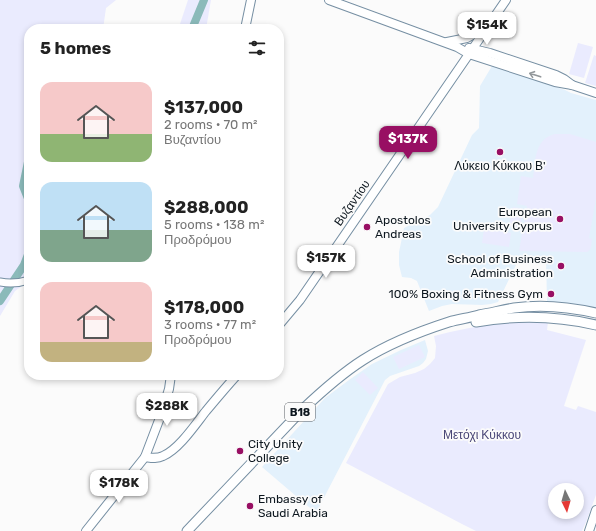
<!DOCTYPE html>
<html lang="en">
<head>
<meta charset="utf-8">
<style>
	body { margin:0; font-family:Rubik,sans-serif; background:#f2f2f2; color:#222; height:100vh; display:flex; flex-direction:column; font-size:15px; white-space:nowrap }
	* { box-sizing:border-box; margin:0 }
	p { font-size:13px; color:#767676 }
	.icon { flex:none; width:22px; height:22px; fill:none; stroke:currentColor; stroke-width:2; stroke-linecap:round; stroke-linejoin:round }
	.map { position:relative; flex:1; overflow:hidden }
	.side { position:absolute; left:24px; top:24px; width:260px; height:356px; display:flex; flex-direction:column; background:#fff; border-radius:16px; box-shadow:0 2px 6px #0003 }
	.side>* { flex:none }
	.needle { width:26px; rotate:175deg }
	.tools { position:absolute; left:548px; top:483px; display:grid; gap:8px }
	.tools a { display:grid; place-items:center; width:36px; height:36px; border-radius:50%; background:#fff; box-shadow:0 2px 6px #0003; font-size:20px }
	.price { position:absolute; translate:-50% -34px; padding:0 9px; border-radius:8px; background:#fff; color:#222; font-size:13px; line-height:26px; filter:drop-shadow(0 1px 2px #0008) }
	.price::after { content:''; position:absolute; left:50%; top:24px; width:12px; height:9px; margin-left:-6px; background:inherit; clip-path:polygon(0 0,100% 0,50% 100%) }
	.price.on { background:#980f63; color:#fff }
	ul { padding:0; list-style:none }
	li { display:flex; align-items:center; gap:12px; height:100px; padding:0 16px }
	li span { display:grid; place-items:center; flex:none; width:112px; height:80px; border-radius:12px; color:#555 }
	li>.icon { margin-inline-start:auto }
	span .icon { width:48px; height:48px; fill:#fffc; stroke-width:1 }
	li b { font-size:17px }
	h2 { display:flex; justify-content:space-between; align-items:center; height:48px; padding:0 16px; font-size:17px }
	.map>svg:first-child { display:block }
	.built { fill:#e3f1fc }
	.green { fill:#eaebfe; fill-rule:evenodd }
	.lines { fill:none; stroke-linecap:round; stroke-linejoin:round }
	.river { stroke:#8bbaba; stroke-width:8 }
	.tertiary-casing { stroke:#768fa3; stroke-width:9 }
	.secondary-casing { stroke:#768fa3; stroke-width:10 }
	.primary-casing { stroke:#768fa3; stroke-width:11 }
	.tertiary { stroke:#fff; stroke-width:7 }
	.secondary { stroke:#fff; stroke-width:8 }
	.primary { stroke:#fff; stroke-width:9 }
	.oneway { stroke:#92979a }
	.poi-dot { fill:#980f63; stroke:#fbfbfb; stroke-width:1.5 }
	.labels { text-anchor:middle; stroke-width:3.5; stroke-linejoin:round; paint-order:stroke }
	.shield { fill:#fbfbfb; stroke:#545b61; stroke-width:1 }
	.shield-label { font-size:11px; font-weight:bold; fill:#0d171f }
	.poi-label { font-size:12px; fill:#0d171f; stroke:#fbfbfb; text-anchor:end }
	.street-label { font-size:12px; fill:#0d171f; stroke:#fbfbfb }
	.park-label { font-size:12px; fill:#484576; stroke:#fbfbfb }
</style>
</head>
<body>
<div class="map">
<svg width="596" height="531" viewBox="0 0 596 531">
	<rect width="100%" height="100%" fill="#fbfbfb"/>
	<g class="built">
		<path d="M492,66L565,90L571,93L596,100V308L582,305L547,301L546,259H518L517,263L498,302L491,304L482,305L452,304L442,306L429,311L417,281L411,278L402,277L399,265V252L404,228L430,215L438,207L472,135L479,128L480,86Z"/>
		<path d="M425,340L428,351L426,359L423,363L419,366L390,376L385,380L316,513L262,467L325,398L349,380L372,364L401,350Z"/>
	</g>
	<g class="green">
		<path d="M0,0H116L106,8L103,29H29V281L15,291L0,316Z"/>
		<path d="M188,0H211L206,29H188L180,24Z"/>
		<path d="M578,43L593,47L584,78L569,74Z"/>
		<path d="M594,55L596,56V86L585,83Z"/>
		<path d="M555,134H570L596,142V198L589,238L592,239C591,244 592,250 587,252L519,251L527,206L517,204L521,176L533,178C535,165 534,147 546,138C548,136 552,135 555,134Z"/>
		<path d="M513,207L524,209L520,228L509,226Z"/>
		<path d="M484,229L511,233L509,247L482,243Z"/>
		<path d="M522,322H548L547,330L586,340L564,406L576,410L578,406L596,412V495L586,522L582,531H476L462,524L346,463L388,384L400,377L415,373L424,369L430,364L435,358L436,346L434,336L450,332L489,324ZM555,490H577V512H555Z"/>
		<path d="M419,345L425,357L399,369L393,357Z"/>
		<path d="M363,372L378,388L370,395L355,380Z"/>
	</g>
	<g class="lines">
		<g class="river">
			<path d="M192,29L204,0"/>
			<path d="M29,157L23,186L29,201"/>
			<path d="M0,301L24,265L29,252"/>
		</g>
		<g class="tertiary-casing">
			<path id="tertiary" d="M0,282C10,284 20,283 29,280"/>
		</g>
		<g class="secondary-casing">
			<g id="secondary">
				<path d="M329,0L457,47L469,54L555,82L572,85L596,93"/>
				<path d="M245,29L251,0"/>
				<path d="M447,42L467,38L486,27"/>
				<path d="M469,48L490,53L556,75L564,79L572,85"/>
				<path d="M279,325L300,300L469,54L506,0"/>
				<path d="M145,457C152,458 157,459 163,456C179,449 195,425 206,411C216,399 226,387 237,375"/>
				<path d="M86,531L145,457L161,415L169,389L171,375"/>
				<path d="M589,531L596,510"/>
			</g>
		</g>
		<g class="primary-casing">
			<g id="primary">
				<path d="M476,322C516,315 557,316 596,325"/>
				<path d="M187,531L302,410C321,392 341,374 363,360C388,344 421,331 449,322C459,319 469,318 479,315C491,313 502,310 514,308C541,304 570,307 596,313"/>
			</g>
		</g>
		<use href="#tertiary" class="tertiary"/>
		<use href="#secondary" class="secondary"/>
		<use href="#primary" class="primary"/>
	</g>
	<defs><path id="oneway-shaft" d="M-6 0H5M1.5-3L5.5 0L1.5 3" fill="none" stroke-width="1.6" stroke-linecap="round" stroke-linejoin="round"/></defs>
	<use class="oneway" href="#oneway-shaft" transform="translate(535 75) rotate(-162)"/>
	<g class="poi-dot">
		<circle cx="500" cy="152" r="4"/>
		<circle cx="560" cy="219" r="4"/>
		<circle cx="367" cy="227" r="4"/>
		<circle cx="561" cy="266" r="4"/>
		<circle cx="551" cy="294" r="4"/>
		<circle cx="240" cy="451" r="4"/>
		<circle cx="250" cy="506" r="4"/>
	</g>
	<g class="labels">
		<rect class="shield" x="285" y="403" width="30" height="18" rx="3"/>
		<g class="shield-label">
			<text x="300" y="416">B18</text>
		</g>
		<g class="poi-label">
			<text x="500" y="170" text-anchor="middle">Λύκειο Κύκκου Β'</text>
			<text x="552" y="216">European<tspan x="552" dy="14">University Cyprus</tspan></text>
			<text x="375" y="224" text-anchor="start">Apostolos<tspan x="375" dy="14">Andreas</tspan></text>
			<text x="553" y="263">School of Business<tspan x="553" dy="14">Administration</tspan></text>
			<text x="543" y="298">100% Boxing &amp; Fitness Gym</text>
			<text x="248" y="448" text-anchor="start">City Unity<tspan x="248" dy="14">College</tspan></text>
			<text x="258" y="503" text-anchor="start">Embassy of<tspan x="258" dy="14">Saudi Arabia</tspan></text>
		</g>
		<g class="street-label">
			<text transform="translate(352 203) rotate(-55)" y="4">Βυζαντίου</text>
		</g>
		<g class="park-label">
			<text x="482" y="439">Μετόχι Κύκκου</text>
		</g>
	</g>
</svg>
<div class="tools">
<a><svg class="needle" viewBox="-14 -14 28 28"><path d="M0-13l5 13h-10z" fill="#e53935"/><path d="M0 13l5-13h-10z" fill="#767676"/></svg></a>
</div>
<b class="price" style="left:487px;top:46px">$154K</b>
<b class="price on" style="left:408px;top:160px">$137K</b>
<b class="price" style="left:326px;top:279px">$157K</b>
<b class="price" style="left:167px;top:427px">$288K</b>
<b class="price" style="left:119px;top:504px">$178K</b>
<section class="side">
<h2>5 homes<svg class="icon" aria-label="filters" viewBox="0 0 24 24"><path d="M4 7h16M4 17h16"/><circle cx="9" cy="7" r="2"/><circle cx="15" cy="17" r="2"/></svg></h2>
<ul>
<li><span style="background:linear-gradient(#f6c9c9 65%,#8fb573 0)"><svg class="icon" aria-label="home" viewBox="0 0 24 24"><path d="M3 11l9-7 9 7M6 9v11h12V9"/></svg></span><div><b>$137,000</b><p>2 rooms · 70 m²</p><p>Βυζαντίου</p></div></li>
<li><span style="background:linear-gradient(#bfe0f5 60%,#7fa58c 0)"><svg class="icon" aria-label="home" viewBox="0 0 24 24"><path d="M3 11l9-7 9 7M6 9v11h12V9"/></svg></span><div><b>$288,000</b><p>5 rooms · 138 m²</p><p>Προδρόμου</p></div></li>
<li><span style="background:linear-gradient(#f6c9c9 75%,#c2b280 0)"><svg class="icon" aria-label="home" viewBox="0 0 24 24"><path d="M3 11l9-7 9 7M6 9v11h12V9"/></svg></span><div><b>$178,000</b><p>3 rooms · 77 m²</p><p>Προδρόμου</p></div></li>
</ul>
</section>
</div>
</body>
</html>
